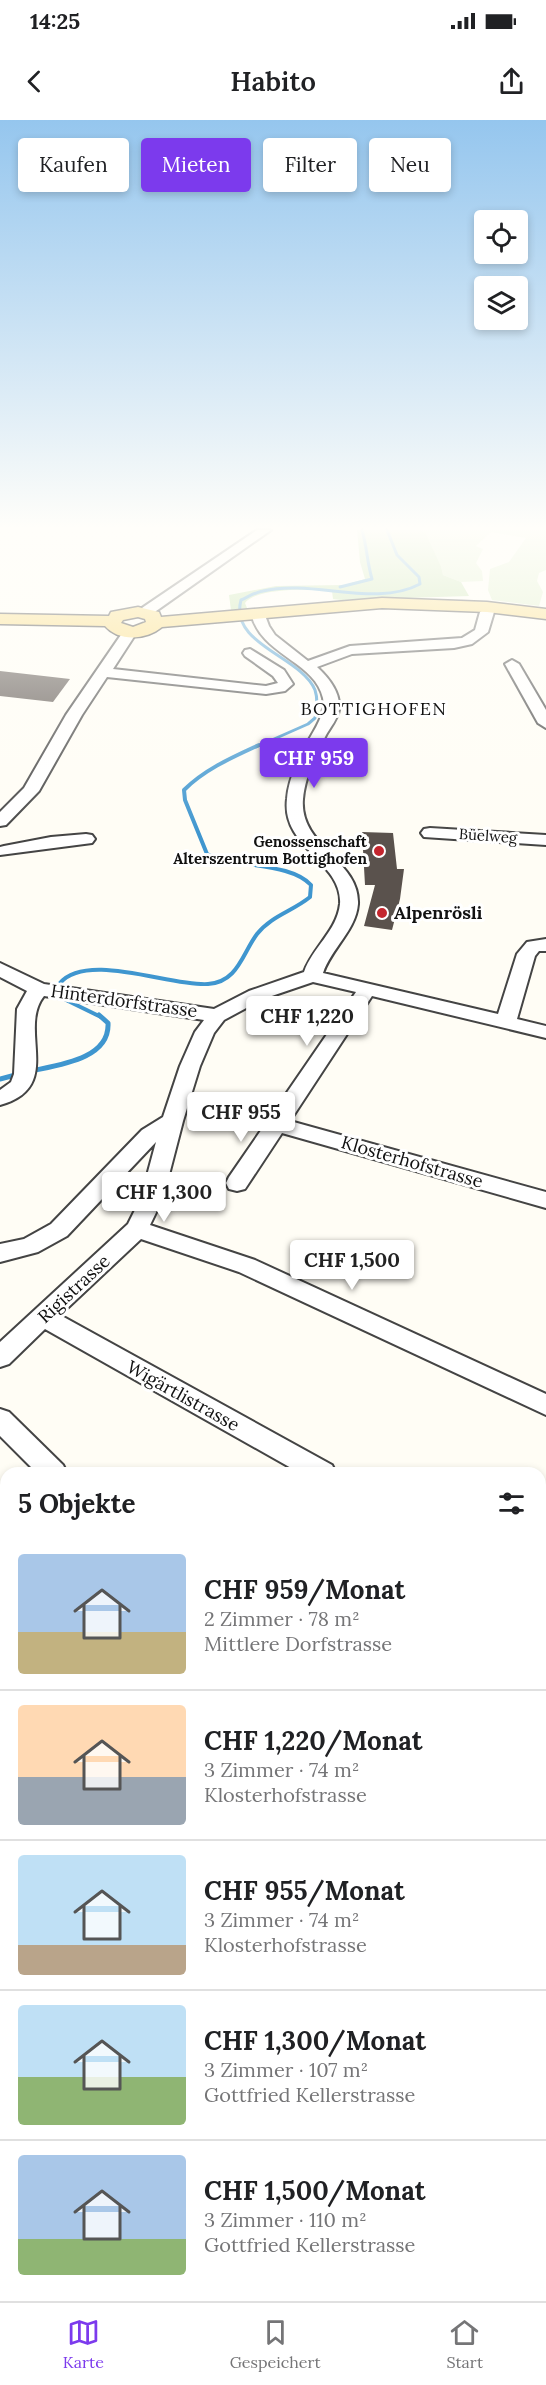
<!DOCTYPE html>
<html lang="de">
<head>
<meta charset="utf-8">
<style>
	body { margin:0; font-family:Lora,serif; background:#f2f2f2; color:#202124; height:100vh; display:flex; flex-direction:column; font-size:22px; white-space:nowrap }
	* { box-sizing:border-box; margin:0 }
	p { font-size:20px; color:#757577 }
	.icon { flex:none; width:33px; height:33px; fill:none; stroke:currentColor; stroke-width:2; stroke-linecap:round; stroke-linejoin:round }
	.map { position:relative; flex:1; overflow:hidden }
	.drawer { position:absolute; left:0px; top:1347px; width:546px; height:834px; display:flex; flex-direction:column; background:#fff; border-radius:18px 18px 0 0; box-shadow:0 3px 9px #0003 }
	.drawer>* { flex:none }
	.hud { position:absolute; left:18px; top:18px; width:510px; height:54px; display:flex; gap:12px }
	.controls { position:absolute; left:474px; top:90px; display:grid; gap:12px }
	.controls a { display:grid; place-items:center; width:54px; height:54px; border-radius:6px; background:#fff; box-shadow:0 3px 9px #0003; font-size:30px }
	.price { position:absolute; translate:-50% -51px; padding:0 14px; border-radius:6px; background:#fff; color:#222; font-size:20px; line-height:39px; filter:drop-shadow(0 2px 3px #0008) }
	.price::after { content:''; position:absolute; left:50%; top:36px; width:18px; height:14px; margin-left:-9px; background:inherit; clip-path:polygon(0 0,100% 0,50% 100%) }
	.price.selected { background:#7c3aed; color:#fff }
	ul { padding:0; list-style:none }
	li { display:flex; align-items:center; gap:18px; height:150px; padding:0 18px }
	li+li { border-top:2px solid #e0e0e0 }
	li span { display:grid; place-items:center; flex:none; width:168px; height:120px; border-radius:6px; color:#555 }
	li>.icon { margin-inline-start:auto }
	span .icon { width:72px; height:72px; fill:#fffc; stroke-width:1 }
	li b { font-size:26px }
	h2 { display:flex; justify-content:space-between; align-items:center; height:72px; padding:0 18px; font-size:26px }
	.chip { padding:0 21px; border-radius:6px; background:#fff; box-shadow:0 3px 9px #0003; font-size:21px; line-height:54px }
	.chip.selected { background:#7c3aed; color:#fff }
	.status { display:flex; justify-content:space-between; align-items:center; height:42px; padding:0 30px; background:#fff; direction:ltr }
	.status svg { height:16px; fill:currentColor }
	header { display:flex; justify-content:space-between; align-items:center; height:78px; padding:0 18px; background:#fff; font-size:27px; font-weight:600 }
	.tab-bar { display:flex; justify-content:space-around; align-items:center; height:84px; border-top:2px solid #e0e0e0; background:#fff; font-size:16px; color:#757577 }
	.tab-bar a { display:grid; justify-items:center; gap:3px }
	.tab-bar .selected { color:#7c3aed }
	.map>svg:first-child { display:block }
	.green { fill:#d5ebbd }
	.forest { fill:#b9dc9c }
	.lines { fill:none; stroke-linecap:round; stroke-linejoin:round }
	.stream-far2 { stroke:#3f96cf; stroke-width:3 }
	.stream-far1 { stroke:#3f96cf; stroke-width:4 }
	.stream { stroke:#3f96cf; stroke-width:5 }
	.building { fill:#5a524d }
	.minor-casing { stroke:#444; stroke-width:4 }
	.major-casing { stroke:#222; stroke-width:3 }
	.minor { fill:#fff; fill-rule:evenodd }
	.major { fill:#f9d66b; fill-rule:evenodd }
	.poi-dot { fill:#c4262e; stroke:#fff; stroke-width:2 }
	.labels { text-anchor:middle; stroke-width:6; stroke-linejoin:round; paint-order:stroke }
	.far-street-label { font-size:15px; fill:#111; stroke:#fff }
	.far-poi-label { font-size:15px; font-weight:bold; fill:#111; stroke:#fff; text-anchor:end }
	.far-quarter-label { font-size:18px; letter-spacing:1.5px; fill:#111; stroke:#fff }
	.poi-label { font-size:18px; font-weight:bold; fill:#111; stroke:#fff; text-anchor:start }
	.street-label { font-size:18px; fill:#111; stroke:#fff }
</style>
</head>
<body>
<div class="status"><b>14:25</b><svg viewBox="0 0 49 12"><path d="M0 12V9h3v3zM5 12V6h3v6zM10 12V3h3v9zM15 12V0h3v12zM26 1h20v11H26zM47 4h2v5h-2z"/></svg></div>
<header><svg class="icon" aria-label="back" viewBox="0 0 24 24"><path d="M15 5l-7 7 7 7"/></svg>Habito<svg class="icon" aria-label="share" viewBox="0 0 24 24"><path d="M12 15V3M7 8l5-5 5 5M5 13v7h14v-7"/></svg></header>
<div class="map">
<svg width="546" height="2181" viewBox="0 0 546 2181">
	<rect width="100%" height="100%" fill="#fffdf5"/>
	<path class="green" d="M419,410H546V450L539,453L537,461L543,472L539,486L492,480L488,470L490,449L509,442L526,418L491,412L476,426L483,429L476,443L482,451L483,461L461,462L443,455L441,446L425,413Z"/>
	<path class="forest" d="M357,410H419L425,412L441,446L443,455L461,462L469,476L341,480L333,479L332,471C313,469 257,467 245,483L247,488L231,490L229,475L276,466L344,465L365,459L360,442Z"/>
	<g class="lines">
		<g class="stream-far2">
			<path d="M340,467L372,459C367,442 367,427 362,410"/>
			<path d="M256,627L308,604L315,598C317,589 318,579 315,570C301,536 229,525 241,480C248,477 255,472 263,471C313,459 375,488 420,464L419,457L397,435L387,410"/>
		</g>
		<path class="stream-far1" d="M101,897L60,877V863C87,831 172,867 208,864C238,862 242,834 257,814C271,796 293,791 310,777L311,765C290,742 236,748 207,734L185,680L184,670C205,649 233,637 259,625"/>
		<g class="stream">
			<path d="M31,951C59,945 110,939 108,903L99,895"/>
			<path d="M0,959L19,954"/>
		</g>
	</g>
	<g class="building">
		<path d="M0,551L70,559L53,582L0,576Z"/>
		<path d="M362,712L393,713L397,749H404L400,779L392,810L364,806L375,765H365Z"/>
	</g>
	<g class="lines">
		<g class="minor-casing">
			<g id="minor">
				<path d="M257,410H271L149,496H139L137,493L139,490Z"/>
				<path d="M487,488L494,492L488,512L472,524L454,528L352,534L317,547C329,558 341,573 339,590C338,598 330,608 326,615C316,635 305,656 303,679C299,727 360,740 358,784C356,810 331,829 323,853L498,894L517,834L527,822L546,819V831H539L535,836L517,899L546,906V918L372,876L290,1001L546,1072V1088L282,1013L245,1069L237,1071L229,1069L226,1063L229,1057L356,872L313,862L263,879L224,900L214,913L200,946L183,1001L163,1078L150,1105L255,1140L546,1274V1295L239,1152L141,1119L60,1195L332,1345L336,1353H300L45,1209L9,1244L0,1247V1222L128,1104L141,1078L156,1022L67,1116L38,1132L0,1142V1124L24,1119L51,1104L142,1010L163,997L180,946L195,912L204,900L44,876C17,910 65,967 0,985V970L11,962L14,954L17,889L27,871L0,857V843L44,864L214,889L249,871L304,852C312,828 337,811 340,784C343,742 281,728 287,679C288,664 294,649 300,636C308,618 327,597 323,578C315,541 260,535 251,493L253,490H263L269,506L275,515L308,541L350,526L462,518L475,510L480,492Z"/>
				<path d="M130,508L137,512L113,549L266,566L278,563L273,556L245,536L243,533L245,530L250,529L284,550L293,564L285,571L266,574L107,557L82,595L39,671L6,705L0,706V692L24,668L66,595L125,509Z"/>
				<path d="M512,540L519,544L546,590V608L538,603L505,544Z"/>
				<path d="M430,708L546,715V725L424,717L421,713L424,709Z"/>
				<path d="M86,714L92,715L95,719L92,723L0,735V727L4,726L51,717Z"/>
				<path d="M0,1289L9,1292L63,1345L67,1353H37L0,1316Z"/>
				<path d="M540,1460L546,1463V1489L540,1486Z"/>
				<path d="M540,1699L546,1702V1734L540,1731Z"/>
				<rect x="540" y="2061" width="6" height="36"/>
				<path d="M84,2175H122L124,2181H86Z"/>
			</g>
		</g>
		<g class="major-casing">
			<path id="major" d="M382,478L487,482L546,489V499L487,492L382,488L162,507C146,520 119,522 105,506L0,504V494L109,496L111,492L138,487L159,492L161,497ZM138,497L145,499L146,502L133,507L121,503L123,500Z"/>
		</g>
		<use href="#minor" class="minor"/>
		<use href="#major" class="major"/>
	</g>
	<linearGradient id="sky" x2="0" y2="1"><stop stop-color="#95c6ee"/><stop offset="0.57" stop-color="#fffefa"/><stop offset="1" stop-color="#fffefa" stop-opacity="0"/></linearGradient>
	<rect width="546" height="715" fill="url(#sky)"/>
	<g class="poi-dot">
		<circle cx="379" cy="731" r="6"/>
		<circle cx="382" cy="793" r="6"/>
	</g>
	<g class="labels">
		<g class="far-street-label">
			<text transform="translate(488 716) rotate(4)" y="5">Büelweg</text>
		</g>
		<g class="far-poi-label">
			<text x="367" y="727">Genossenschaft<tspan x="367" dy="17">Alterszentrum Bottighofen</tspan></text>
		</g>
		<g class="far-quarter-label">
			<text x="374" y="595">BOTTIGHOFEN</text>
		</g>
		<g class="poi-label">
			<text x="394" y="799">Alpenrösli</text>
		</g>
		<g class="street-label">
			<text transform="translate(124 881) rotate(8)" y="6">Hinterdorfstrasse</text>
			<text transform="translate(412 1042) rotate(16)" y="6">Klosterhofstrasse</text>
			<text transform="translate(74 1169) rotate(-43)" y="6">Rigistrasse</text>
			<text transform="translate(183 1276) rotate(29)" y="6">Wigärtlistrasse</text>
		</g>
	</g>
</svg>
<div class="controls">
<a><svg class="icon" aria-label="locate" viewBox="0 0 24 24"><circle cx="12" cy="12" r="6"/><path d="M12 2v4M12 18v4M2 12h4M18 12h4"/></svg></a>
<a><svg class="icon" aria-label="layers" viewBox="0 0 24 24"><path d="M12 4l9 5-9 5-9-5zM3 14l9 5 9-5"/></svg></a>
</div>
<b class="price selected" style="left:314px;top:669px">CHF 959</b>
<b class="price" style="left:307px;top:927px">CHF 1,220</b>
<b class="price" style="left:241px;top:1023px">CHF 955</b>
<b class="price" style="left:164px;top:1103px">CHF 1,300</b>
<b class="price" style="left:352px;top:1171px">CHF 1,500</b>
<div class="hud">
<a class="chip">Kaufen</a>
<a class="chip selected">Mieten</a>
<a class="chip">Filter</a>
<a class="chip">Neu</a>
</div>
<section class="drawer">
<h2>5 Objekte<svg class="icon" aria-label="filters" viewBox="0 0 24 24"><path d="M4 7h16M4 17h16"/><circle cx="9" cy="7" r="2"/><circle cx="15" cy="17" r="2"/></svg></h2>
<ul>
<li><span style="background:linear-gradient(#a9c7e8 65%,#c2b280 0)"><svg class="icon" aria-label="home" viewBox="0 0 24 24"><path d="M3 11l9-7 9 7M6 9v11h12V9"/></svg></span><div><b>CHF 959/Monat</b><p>2 Zimmer · 78 m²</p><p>Mittlere Dorfstrasse</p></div></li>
<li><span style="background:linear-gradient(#ffd9b3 60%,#9aa5b1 0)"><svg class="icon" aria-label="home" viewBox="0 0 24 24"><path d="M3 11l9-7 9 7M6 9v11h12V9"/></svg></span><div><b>CHF 1,220/Monat</b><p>3 Zimmer · 74 m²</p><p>Klosterhofstrasse</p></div></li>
<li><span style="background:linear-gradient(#bfe0f5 75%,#b9a48a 0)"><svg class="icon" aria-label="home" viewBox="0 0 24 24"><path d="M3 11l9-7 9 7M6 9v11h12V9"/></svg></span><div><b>CHF 955/Monat</b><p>3 Zimmer · 74 m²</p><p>Klosterhofstrasse</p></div></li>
<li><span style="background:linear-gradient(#bfe0f5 60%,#8fb573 0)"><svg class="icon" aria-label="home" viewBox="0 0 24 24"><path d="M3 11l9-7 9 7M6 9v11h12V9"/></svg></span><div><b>CHF 1,300/Monat</b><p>3 Zimmer · 107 m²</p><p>Gottfried Kellerstrasse</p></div></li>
<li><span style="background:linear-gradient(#a9c7e8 70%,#8fb573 0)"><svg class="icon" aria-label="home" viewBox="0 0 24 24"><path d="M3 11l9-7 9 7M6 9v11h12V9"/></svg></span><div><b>CHF 1,500/Monat</b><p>3 Zimmer · 110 m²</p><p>Gottfried Kellerstrasse</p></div></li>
</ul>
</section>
</div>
<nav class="tab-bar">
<a class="selected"><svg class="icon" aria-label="map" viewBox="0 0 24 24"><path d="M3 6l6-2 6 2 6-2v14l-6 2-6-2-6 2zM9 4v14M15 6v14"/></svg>Karte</a>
<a><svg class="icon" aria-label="saved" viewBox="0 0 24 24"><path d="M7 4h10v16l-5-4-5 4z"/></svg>Gespeichert</a>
<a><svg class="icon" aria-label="home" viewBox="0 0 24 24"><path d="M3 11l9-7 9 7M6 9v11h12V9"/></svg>Start</a>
</nav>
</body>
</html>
